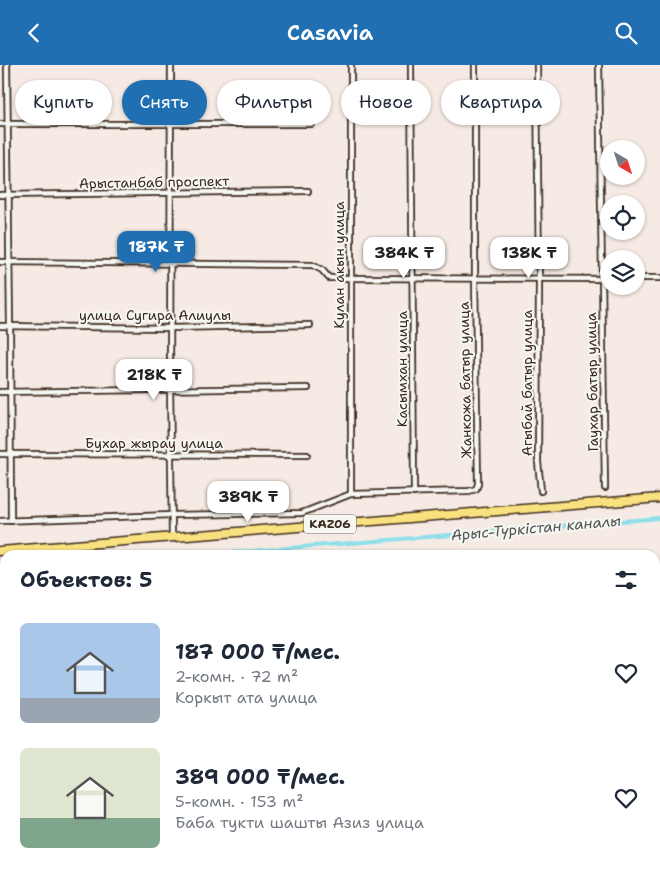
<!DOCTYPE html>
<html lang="ru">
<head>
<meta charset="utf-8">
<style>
	body { margin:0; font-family:"Shantell Sans",sans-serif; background:#f6f6f7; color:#1f2937; height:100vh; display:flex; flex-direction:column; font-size:19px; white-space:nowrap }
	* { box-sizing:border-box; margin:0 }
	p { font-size:16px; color:#747a83 }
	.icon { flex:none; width:28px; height:28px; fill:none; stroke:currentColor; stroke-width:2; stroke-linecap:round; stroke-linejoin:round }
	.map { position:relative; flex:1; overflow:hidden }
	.drawer { position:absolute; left:0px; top:485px; width:660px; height:320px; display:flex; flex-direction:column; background:#fff; border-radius:15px 15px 0 0; box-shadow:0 1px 4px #0004 }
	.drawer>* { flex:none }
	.guide { position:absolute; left:15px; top:15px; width:630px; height:45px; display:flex; gap:10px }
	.needle { width:32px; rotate:141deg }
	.fabs { position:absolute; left:600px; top:75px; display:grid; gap:10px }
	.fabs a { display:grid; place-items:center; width:45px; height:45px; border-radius:50%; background:#fff; box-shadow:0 1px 4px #0004; font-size:25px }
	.price { position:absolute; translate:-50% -42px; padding:0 11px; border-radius:10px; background:#fff; color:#222; font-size:16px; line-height:32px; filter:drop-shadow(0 1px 2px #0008) }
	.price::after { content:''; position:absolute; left:50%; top:30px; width:15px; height:11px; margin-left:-8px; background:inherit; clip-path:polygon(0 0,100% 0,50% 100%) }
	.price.selected { background:#1f6fb2; color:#fff }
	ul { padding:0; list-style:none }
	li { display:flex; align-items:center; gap:15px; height:125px; padding:0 20px }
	li span { display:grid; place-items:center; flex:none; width:140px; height:100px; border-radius:8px; color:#555 }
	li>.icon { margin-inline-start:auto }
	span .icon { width:60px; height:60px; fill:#fffc; stroke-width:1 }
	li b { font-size:21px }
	h2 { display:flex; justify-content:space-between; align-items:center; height:60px; padding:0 20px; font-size:21px }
	.chip { padding:0 18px; border-radius:22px; background:#fff; box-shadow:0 1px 4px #0004; font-size:18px; line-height:45px }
	.chip.selected { background:#1f6fb2; color:#fff }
	header { display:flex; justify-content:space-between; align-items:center; height:65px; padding:0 20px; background:#1f6fb2; color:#fff; font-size:22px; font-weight:600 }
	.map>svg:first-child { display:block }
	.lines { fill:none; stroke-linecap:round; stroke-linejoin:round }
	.canal { stroke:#8edfea; stroke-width:4 }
	.street-casing { stroke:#3b2a1e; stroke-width:8 }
	.highway-casing { stroke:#3b2a1e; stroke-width:11 }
	.street { stroke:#f6f6f2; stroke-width:4.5 }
	.highway { stroke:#fae180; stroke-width:8 }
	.labels { text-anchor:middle; stroke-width:4; stroke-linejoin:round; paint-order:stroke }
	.shield { fill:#f6f6f2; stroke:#73675e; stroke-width:1 }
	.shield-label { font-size:12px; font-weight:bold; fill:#3b2a1e }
	.street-label { font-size:14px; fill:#3b2a1e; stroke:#f6f6f2 }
	.water-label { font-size:15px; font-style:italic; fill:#505751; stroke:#f6f6f2 }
</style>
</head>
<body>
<header><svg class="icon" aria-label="back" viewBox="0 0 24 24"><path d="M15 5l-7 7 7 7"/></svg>Casavia<svg class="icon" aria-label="search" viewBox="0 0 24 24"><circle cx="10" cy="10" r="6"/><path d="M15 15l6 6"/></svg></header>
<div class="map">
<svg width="660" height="805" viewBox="0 0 660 805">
	<rect width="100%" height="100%" fill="#f6ebe4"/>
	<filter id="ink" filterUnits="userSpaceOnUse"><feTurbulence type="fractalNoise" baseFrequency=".02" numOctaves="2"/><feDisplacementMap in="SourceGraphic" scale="10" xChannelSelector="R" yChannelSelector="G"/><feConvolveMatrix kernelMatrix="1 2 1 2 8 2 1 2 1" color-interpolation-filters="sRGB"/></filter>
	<g filter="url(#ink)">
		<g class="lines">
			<g class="canal">
				<path d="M202,490L660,453"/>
				<path d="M0,506H5"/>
			</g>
			<g class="street-casing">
				<g id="street">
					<path d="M7,0L10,261L11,456"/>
					<path d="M171,0L170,320L172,472"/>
					<path d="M351,0V429"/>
					<path d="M411,0L414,428"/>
					<path d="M537,0L539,221L538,397L541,426"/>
					<path d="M599,0L605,423"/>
					<path d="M0,59H311"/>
					<path d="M0,130L308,126"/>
					<path d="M0,197L312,200L322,205L329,213H351L609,214"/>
					<path d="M636,213H660"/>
					<path d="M0,261L171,263L310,260"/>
					<path d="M0,327L308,323"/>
					<path d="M0,389L307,390"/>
					<path d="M0,456L172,450L302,448L351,429L469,426L476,424L478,419L475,212V0"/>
					<path d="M655,715L660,714"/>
					<path d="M655,780L660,779"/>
					<path d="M207,800L208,805"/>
					<path d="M268,800L269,805"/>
					<path d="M330,800L331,805"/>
					<path d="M396,800V805"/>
					<path d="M605,800V805"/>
					<path d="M165,805L195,800"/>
					<path d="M516,805L543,800"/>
				</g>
			</g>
			<g class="highway-casing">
				<path id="highway" d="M0,486L660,433"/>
			</g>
			<use href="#street" class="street"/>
			<use href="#highway" class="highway"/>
		</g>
	</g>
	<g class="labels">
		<rect class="shield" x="304" y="449.5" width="52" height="19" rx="4"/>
		<g class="shield-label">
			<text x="330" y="463">KАZ06</text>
		</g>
		<g class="street-label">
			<text transform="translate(154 117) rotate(-1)" y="5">Арыстанбаб проспект</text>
			<text transform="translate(339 200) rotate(-90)" y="5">Кулан акын улица</text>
			<text x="155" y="255">улица Сугира Алиулы</text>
			<text transform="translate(402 304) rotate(-90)" y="5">Касымхан улица</text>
			<text transform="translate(465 315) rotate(-91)" y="5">Жанкожа батыр улица</text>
			<text transform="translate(592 317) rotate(-91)" y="5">Гаухар батыр улица</text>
			<text transform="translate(527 318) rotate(-90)" y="5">Агыбай батыр улица</text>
			<text x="154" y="383">Бухар жырау улица</text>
		</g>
		<g class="water-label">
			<text transform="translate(536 463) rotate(-5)" y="5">Арыс-Түркістан каналы</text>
		</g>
	</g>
</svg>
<div class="fabs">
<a><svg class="needle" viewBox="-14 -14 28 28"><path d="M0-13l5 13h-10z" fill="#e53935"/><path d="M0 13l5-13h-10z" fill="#747a83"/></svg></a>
<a><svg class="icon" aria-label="locate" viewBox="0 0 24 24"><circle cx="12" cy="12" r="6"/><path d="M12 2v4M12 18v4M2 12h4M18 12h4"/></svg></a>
<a><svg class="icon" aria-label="layers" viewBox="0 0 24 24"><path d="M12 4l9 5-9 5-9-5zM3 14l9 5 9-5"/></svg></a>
</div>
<b class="price selected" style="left:156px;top:208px">187K ₸</b>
<b class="price" style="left:404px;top:214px">384K ₸</b>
<b class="price" style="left:529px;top:214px">138K ₸</b>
<b class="price" style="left:154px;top:336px">218K ₸</b>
<b class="price" style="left:248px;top:458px">389K ₸</b>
<div class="guide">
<a class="chip">Купить</a>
<a class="chip selected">Снять</a>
<a class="chip">Фильтры</a>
<a class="chip">Новое</a>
<a class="chip">Квартира</a>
</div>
<section class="drawer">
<h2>Объектов: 5<svg class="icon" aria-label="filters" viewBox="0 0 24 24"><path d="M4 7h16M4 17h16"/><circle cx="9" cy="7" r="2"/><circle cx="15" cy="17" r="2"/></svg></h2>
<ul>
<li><span style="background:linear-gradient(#a9c7e8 75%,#9aa5b1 0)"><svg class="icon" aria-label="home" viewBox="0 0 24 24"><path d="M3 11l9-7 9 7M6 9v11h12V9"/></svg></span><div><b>187 000 ₸/мес.</b><p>2-комн. · 72 m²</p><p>Коркыт ата улица</p></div><svg class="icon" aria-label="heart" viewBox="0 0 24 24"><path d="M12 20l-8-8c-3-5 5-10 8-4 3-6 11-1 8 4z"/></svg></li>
<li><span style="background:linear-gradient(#dfe7d0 70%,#7fa58c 0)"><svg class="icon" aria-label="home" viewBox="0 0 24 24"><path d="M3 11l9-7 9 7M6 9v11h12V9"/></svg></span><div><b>389 000 ₸/мес.</b><p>5-комн. · 153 m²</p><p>Баба тукти шашты Азиз улица</p></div><svg class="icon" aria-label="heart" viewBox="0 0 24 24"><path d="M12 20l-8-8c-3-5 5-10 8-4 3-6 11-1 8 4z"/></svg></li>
</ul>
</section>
</div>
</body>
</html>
